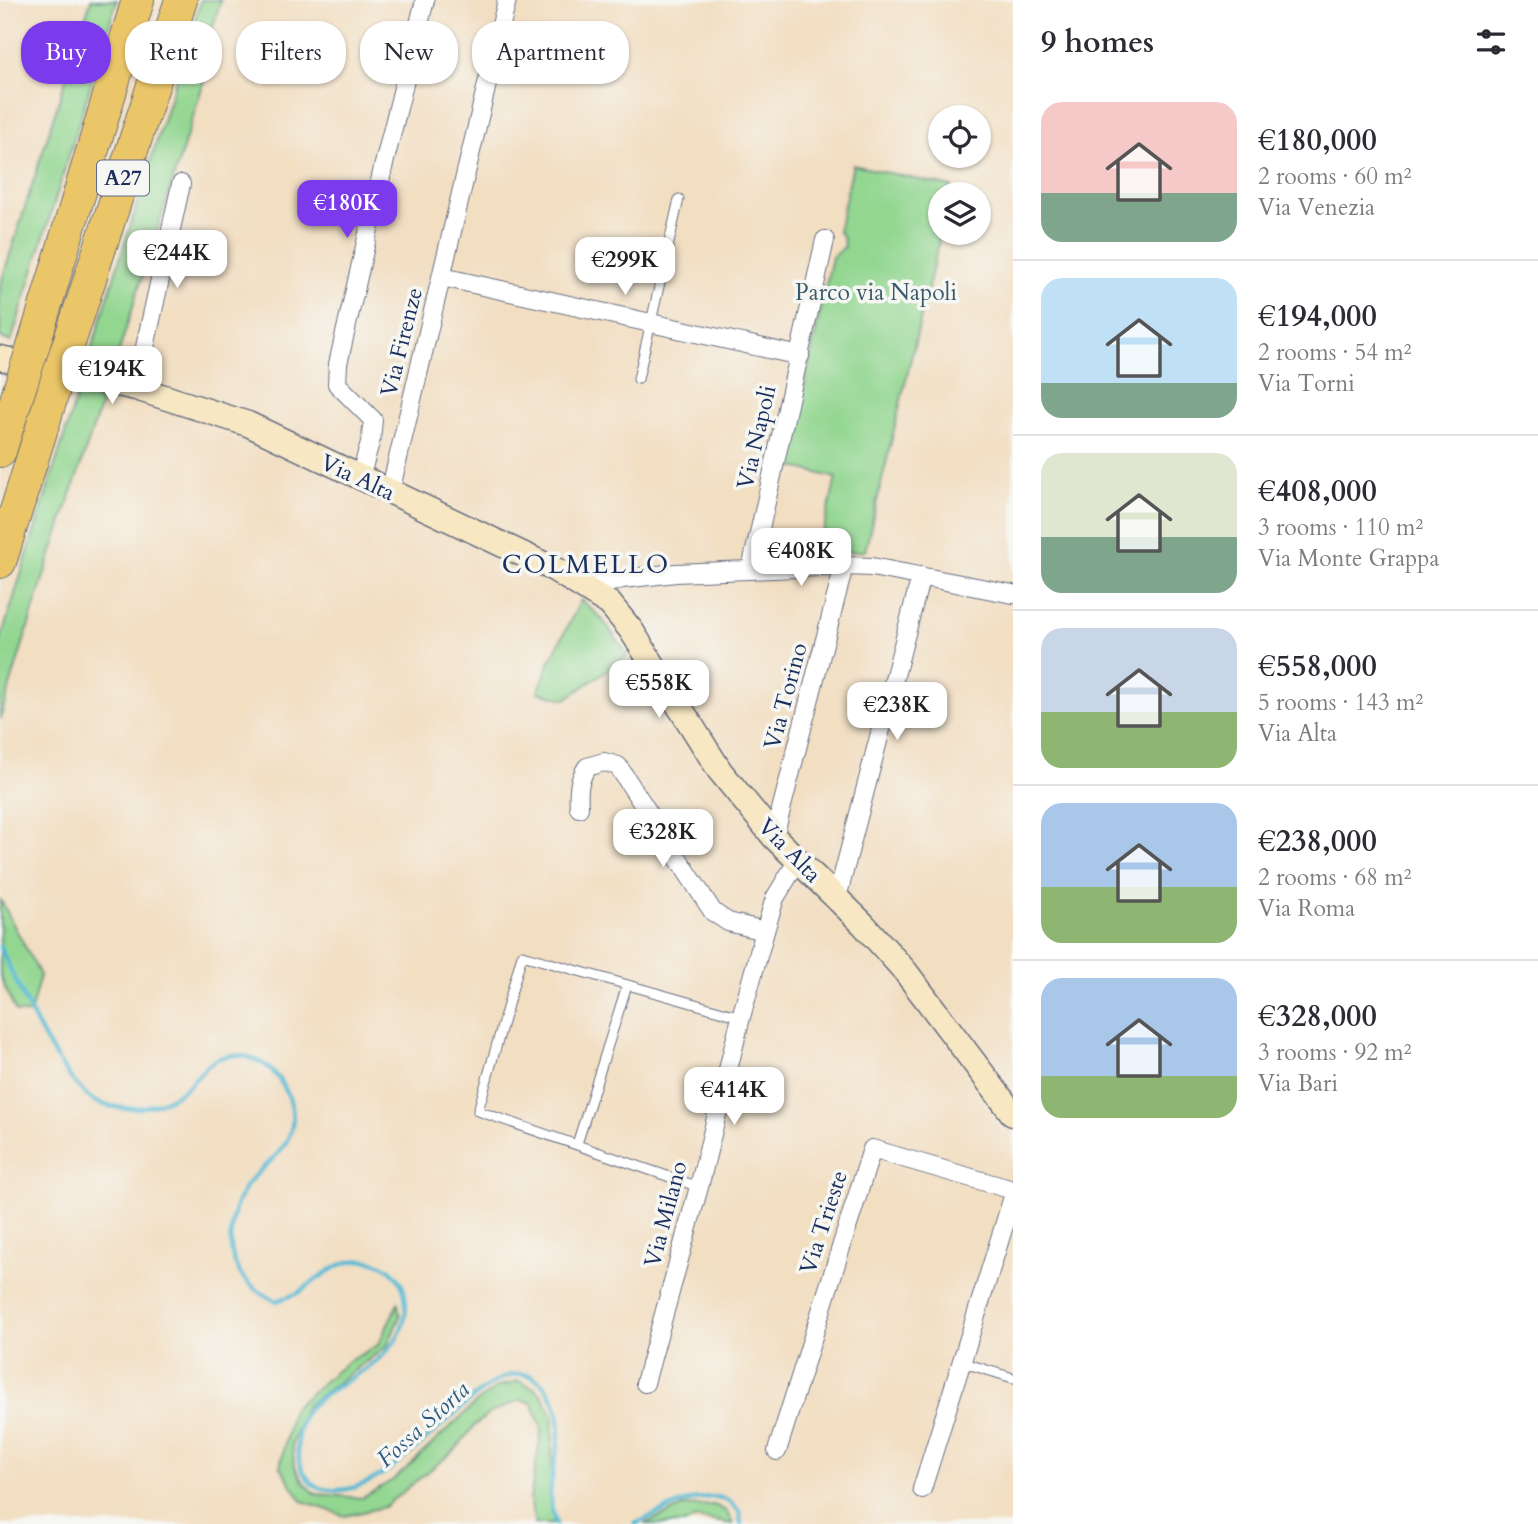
<!DOCTYPE html>
<html lang="en">
<head>
<meta charset="utf-8">
<style>
	body { margin:0; font-family:Cardo,serif; background:#f2f2f3; color:#2b2b33; height:100vh; display:flex; flex-direction:column; font-size:26px; white-space:nowrap }
	* { box-sizing:border-box; margin:0 }
	p { font-size:23px; color:#7c7c81 }
	.icon { flex:none; width:38px; height:38px; fill:none; stroke:currentColor; stroke-width:2; stroke-linecap:round; stroke-linejoin:round }
	.map { position:relative; flex:1; overflow:hidden }
	.details { display:flex; flex-direction:column; background:#fff; width:525px }
	.details>* { flex:none }
	.top-card { position:absolute; left:21px; top:21px; width:665px; height:63px; display:flex; gap:14px }
	.tools { position:absolute; left:928px; top:105px; display:grid; gap:14px }
	.tools a { display:grid; place-items:center; width:63px; height:63px; border-radius:50%; background:#fff; box-shadow:0 2px 5px #0004; font-size:35px }
	.price { position:absolute; translate:-50% -60px; padding:0 16px; border-radius:14px; background:#fff; color:#222; font-size:23px; line-height:46px; filter:drop-shadow(0 2px 4px #0008) }
	.price::after { content:''; position:absolute; left:50%; top:42px; width:21px; height:16px; margin-left:-10px; background:inherit; clip-path:polygon(0 0,100% 0,50% 100%) }
	.price.on { background:#7c3aed; color:#fff }
	ul { padding:0; list-style:none }
	li { display:flex; align-items:center; gap:21px; height:175px; padding:0 28px }
	li+li { border-top:2px solid #e1e1e2 }
	li span { display:grid; place-items:center; flex:none; width:196px; height:140px; border-radius:21px; color:#555 }
	li>.icon { margin-inline-start:auto }
	span .icon { width:84px; height:84px; fill:#fffc; stroke-width:1 }
	li b { font-size:30px }
	h2 { display:flex; justify-content:space-between; align-items:center; height:84px; padding:0 28px; font-size:30px }
	.tag { padding:0 24px; border-radius:28px; background:#fff; box-shadow:0 2px 5px #0004; font-size:24px; line-height:63px }
	.tag.on { background:#7c3aed; color:#fff }
	main { display:flex; flex:1; min-height:0 }
	.map>svg:first-child { display:block }
	.green { fill:#92d690; stroke:#568277; stroke-width:2 }
	.lines { fill:none; stroke-linecap:round; stroke-linejoin:round }
	.stream { stroke:#55bad4; stroke-width:4.5 }
	.lane-casing { stroke:#666c81; stroke-width:11 }
	.street-casing { stroke:#666c81; stroke-width:20 }
	.secondary-casing { stroke:#666c81; stroke-width:27 }
	.highway-casing { stroke:#666c81; stroke-width:34 }
	.lane { stroke:#fff; stroke-width:9 }
	.street { stroke:#fff; stroke-width:18 }
	.secondary { stroke:#f7e8c3; stroke-width:24 }
	.highway { stroke:#ebc669; stroke-width:32 }
	.highway-bridge-casing { stroke:#666c81; stroke-width:34; stroke-linecap:butt }
	.highway-bridge { stroke:#ebc669; stroke-width:32 }
	.labels { text-anchor:middle; stroke-width:7; stroke-linejoin:round; paint-order:stroke }
	.shield { fill:#f6f6f2; stroke:#5d6b8a; stroke-width:2 }
	.shield-label { font-size:21px; font-weight:bold; fill:#1b2f5e }
	.park-label { font-size:23px; fill:#39596a; stroke:#f6f6f2 }
	.street-label { font-size:23px; fill:#1b2f5e; stroke:#f6f6f2 }
	.water-label { font-size:24px; font-style:italic; fill:#2c5981; stroke:#f6f6f2 }
	.quarter-label { font-size:26px; letter-spacing:2px; fill:#1b2f5e; stroke:#f6f6f2 }
</style>
</head>
<body>
<main>
<div class="map">
<svg width="1013" height="1524" viewBox="0 0 1013 1524">
	<rect width="100%" height="100%" fill="#f6f6f2"/>
	<filter id="ink" filterUnits="userSpaceOnUse"><feTurbulence type="fractalNoise" baseFrequency=".0143" numOctaves="2"/><feDisplacementMap in="SourceGraphic" scale="14" xChannelSelector="R" yChannelSelector="G"/><feConvolveMatrix kernelMatrix="1 2 1 2 8 2 1 2 1" color-interpolation-filters="sRGB"/></filter>
	<filter id="wash" filterUnits="userSpaceOnUse"><feTurbulence type="fractalNoise" baseFrequency=".00686" numOctaves="4" result="noise"/><feDisplacementMap in="SourceGraphic" scale="28" xChannelSelector="R" yChannelSelector="G"/><feGaussianBlur stdDeviation="1.57" result="paint"/><feColorMatrix in="noise" values="0 0 0 0 0 0 0 0 0 0 0 0 0 0 0 0 0 1.4 0 .05"/><feComposite in="paint" operator="in"/></filter>
	<g filter="url(#wash)">
		<rect width="100%" height="100%" fill="#f2dec1"/>
		<g class="green">
			<path d="M91,0H117L11,342L0,337V286Z"/>
			<path d="M201,0H221L207,46L215,54L213,53L111,376L85,370Z"/>
			<path d="M853,165L952,187L950,194H940L941,233L865,551L818,553L836,478L787,465L832,257L844,247L843,237L838,231Z"/>
			<path d="M77,395L102,401L42,582L0,719V642Z"/>
			<path d="M581,600L602,619L628,655L566,699L538,692L551,659Z"/>
			<path d="M0,899L40,975L30,1014L16,1012L0,976Z"/>
			<path d="M398,1303L400,1316L387,1346L306,1406L292,1443L294,1465L304,1483L316,1494L362,1498L396,1478L478,1401L498,1387L518,1381L533,1387L542,1395L553,1416L551,1499L554,1524H535L530,1500L542,1429L532,1403L521,1400L490,1413L474,1426L456,1449L384,1507L345,1516L302,1501L280,1467L292,1409L347,1362L378,1345Z"/>
			<path d="M714,1505L726,1511L733,1524L696,1518L684,1524H644L685,1506Z"/>
		</g>
		<g class="lines">
			<g class="stream">
				<path d="M0,947C21,991 52,1067 89,1097C98,1105 113,1107 124,1108C142,1110 164,1103 179,1093C192,1085 199,1073 210,1064C228,1049 256,1055 272,1071C292,1092 301,1121 283,1147C273,1162 256,1171 246,1186C230,1210 223,1251 242,1276C252,1288 263,1294 276,1301C284,1298 294,1296 301,1291C315,1281 328,1269 345,1263C360,1258 377,1260 390,1270C401,1279 406,1293 406,1307C404,1349 369,1367 337,1387C326,1393 312,1402 305,1414C297,1427 297,1440 298,1454C299,1466 306,1479 315,1486C401,1524 502,1301 553,1399C568,1428 552,1463 550,1493C550,1504 553,1514 556,1524"/>
				<path d="M635,1524C657,1514 703,1488 727,1500C731,1503 736,1508 740,1512L741,1524"/>
			</g>
		</g>
	</g>
	<g filter="url(#ink)">
		<g class="lines">
			<g class="lane-casing">
				<g id="lane">
					<path d="M638,379L679,199"/>
					<path d="M577,1144L627,985"/>
					<path d="M699,1187L478,1111L522,955L741,1017"/>
					<path d="M961,1362L1013,1378"/>
				</g>
			</g>
			<g class="street-casing">
				<g id="street">
					<path d="M442,277L800,356"/>
					<path d="M136,388L181,184"/>
					<path d="M360,478L371,439L373,420L337,384L338,364L383,168L425,0"/>
					<path d="M390,492L507,0"/>
					<path d="M751,569L825,240"/>
					<path d="M587,589L622,579L676,573L844,566L872,567L1013,594"/>
					<path d="M579,808C578,792 578,781 587,767L604,762L618,766L713,912L728,922L765,931"/>
					<path d="M774,837L844,566"/>
					<path d="M837,898L921,576"/>
					<path d="M645,1383L699,1187L741,1017L765,931L775,898L798,860"/>
					<path d="M777,1451L872,1149L1013,1190"/>
					<path d="M922,1489L1013,1197"/>
				</g>
			</g>
			<g class="secondary-casing">
				<path id="secondary" d="M0,358L136,388L248,424L554,569L610,604L631,630L720,771L774,837L863,924L905,971L1013,1114"/>
			</g>
			<g class="highway-casing">
				<g id="highway">
					<path d="M33,347L138,0"/>
					<path d="M65,355L181,0"/>
					<path d="M0,451L23,378"/>
					<path d="M0,562L55,386"/>
				</g>
			</g>
			<use href="#lane" class="lane"/>
			<use href="#street" class="street"/>
			<use href="#secondary" class="secondary"/>
			<use href="#highway" class="highway"/>
			<g class="highway-bridge-casing">
				<g id="highway-bridge">
					<path d="M23,378L33,347"/>
					<path d="M55,386L65,355"/>
				</g>
			</g>
			<use href="#highway-bridge" class="highway-bridge"/>
		</g>
	</g>
	<g class="labels">
		<rect class="shield" x="97" y="160.5" width="52" height="35" rx="5"/>
		<g class="shield-label">
			<text x="123" y="185">A27</text>
		</g>
		<g class="park-label">
			<text x="876" y="300">Parco via Napoli</text>
		</g>
		<g class="street-label">
			<text transform="translate(401 342) rotate(-76)" y="8">Via Firenze</text>
			<text transform="translate(756 437) rotate(-77)" y="8">Via Napoli</text>
			<text transform="translate(358 477) rotate(25)" y="8">Via Alta</text>
			<text transform="translate(785 696) rotate(-75)" y="8">Via Torino</text>
			<text transform="translate(790 850) rotate(46)" y="8">Via Alta</text>
			<text transform="translate(665 1214) rotate(-75)" y="8">Via Milano</text>
			<text transform="translate(823 1222) rotate(-72)" y="8">Via Trieste</text>
		</g>
		<g class="water-label">
			<text transform="translate(423 1424) rotate(-42)" y="8">Fossa Storta</text>
		</g>
		<g class="quarter-label">
			<text x="586" y="573">COLMELLO</text>
		</g>
	</g>
</svg>
<div class="tools">
<a><svg class="icon" aria-label="locate" viewBox="0 0 24 24"><circle cx="12" cy="12" r="6"/><path d="M12 2v4M12 18v4M2 12h4M18 12h4"/></svg></a>
<a><svg class="icon" aria-label="layers" viewBox="0 0 24 24"><path d="M12 4l9 5-9 5-9-5zM3 14l9 5 9-5"/></svg></a>
</div>
<b class="price on" style="left:347px;top:240px">€180K</b>
<b class="price" style="left:177px;top:290px">€244K</b>
<b class="price" style="left:625px;top:297px">€299K</b>
<b class="price" style="left:112px;top:406px">€194K</b>
<b class="price" style="left:801px;top:588px">€408K</b>
<b class="price" style="left:659px;top:720px">€558K</b>
<b class="price" style="left:897px;top:742px">€238K</b>
<b class="price" style="left:663px;top:869px">€328K</b>
<b class="price" style="left:734px;top:1127px">€414K</b>
<div class="top-card">
<a class="tag on">Buy</a>
<a class="tag">Rent</a>
<a class="tag">Filters</a>
<a class="tag">New</a>
<a class="tag">Apartment</a>
</div>
</div>
<section class="details">
<h2>9 homes<svg class="icon" aria-label="filters" viewBox="0 0 24 24"><path d="M4 7h16M4 17h16"/><circle cx="9" cy="7" r="2"/><circle cx="15" cy="17" r="2"/></svg></h2>
<ul>
<li><span style="background:linear-gradient(#f6c9c9 65%,#7fa58c 0)"><svg class="icon" aria-label="home" viewBox="0 0 24 24"><path d="M3 11l9-7 9 7M6 9v11h12V9"/></svg></span><div><b>€180,000</b><p>2 rooms · 60 m²</p><p>Via Venezia</p></div></li>
<li><span style="background:linear-gradient(#bfe0f5 75%,#7fa58c 0)"><svg class="icon" aria-label="home" viewBox="0 0 24 24"><path d="M3 11l9-7 9 7M6 9v11h12V9"/></svg></span><div><b>€194,000</b><p>2 rooms · 54 m²</p><p>Via Torni</p></div></li>
<li><span style="background:linear-gradient(#dfe7d0 60%,#7fa58c 0)"><svg class="icon" aria-label="home" viewBox="0 0 24 24"><path d="M3 11l9-7 9 7M6 9v11h12V9"/></svg></span><div><b>€408,000</b><p>3 rooms · 110 m²</p><p>Via Monte Grappa</p></div></li>
<li><span style="background:linear-gradient(#c9d6e8 60%,#8fb573 0)"><svg class="icon" aria-label="home" viewBox="0 0 24 24"><path d="M3 11l9-7 9 7M6 9v11h12V9"/></svg></span><div><b>€558,000</b><p>5 rooms · 143 m²</p><p>Via Alta</p></div></li>
<li><span style="background:linear-gradient(#a9c7e8 60%,#8fb573 0)"><svg class="icon" aria-label="home" viewBox="0 0 24 24"><path d="M3 11l9-7 9 7M6 9v11h12V9"/></svg></span><div><b>€238,000</b><p>2 rooms · 68 m²</p><p>Via Roma</p></div></li>
<li><span style="background:linear-gradient(#a9c7e8 70%,#8fb573 0)"><svg class="icon" aria-label="home" viewBox="0 0 24 24"><path d="M3 11l9-7 9 7M6 9v11h12V9"/></svg></span><div><b>€328,000</b><p>3 rooms · 92 m²</p><p>Via Bari</p></div></li>
</ul>
</section>
</main>
</body>
</html>
